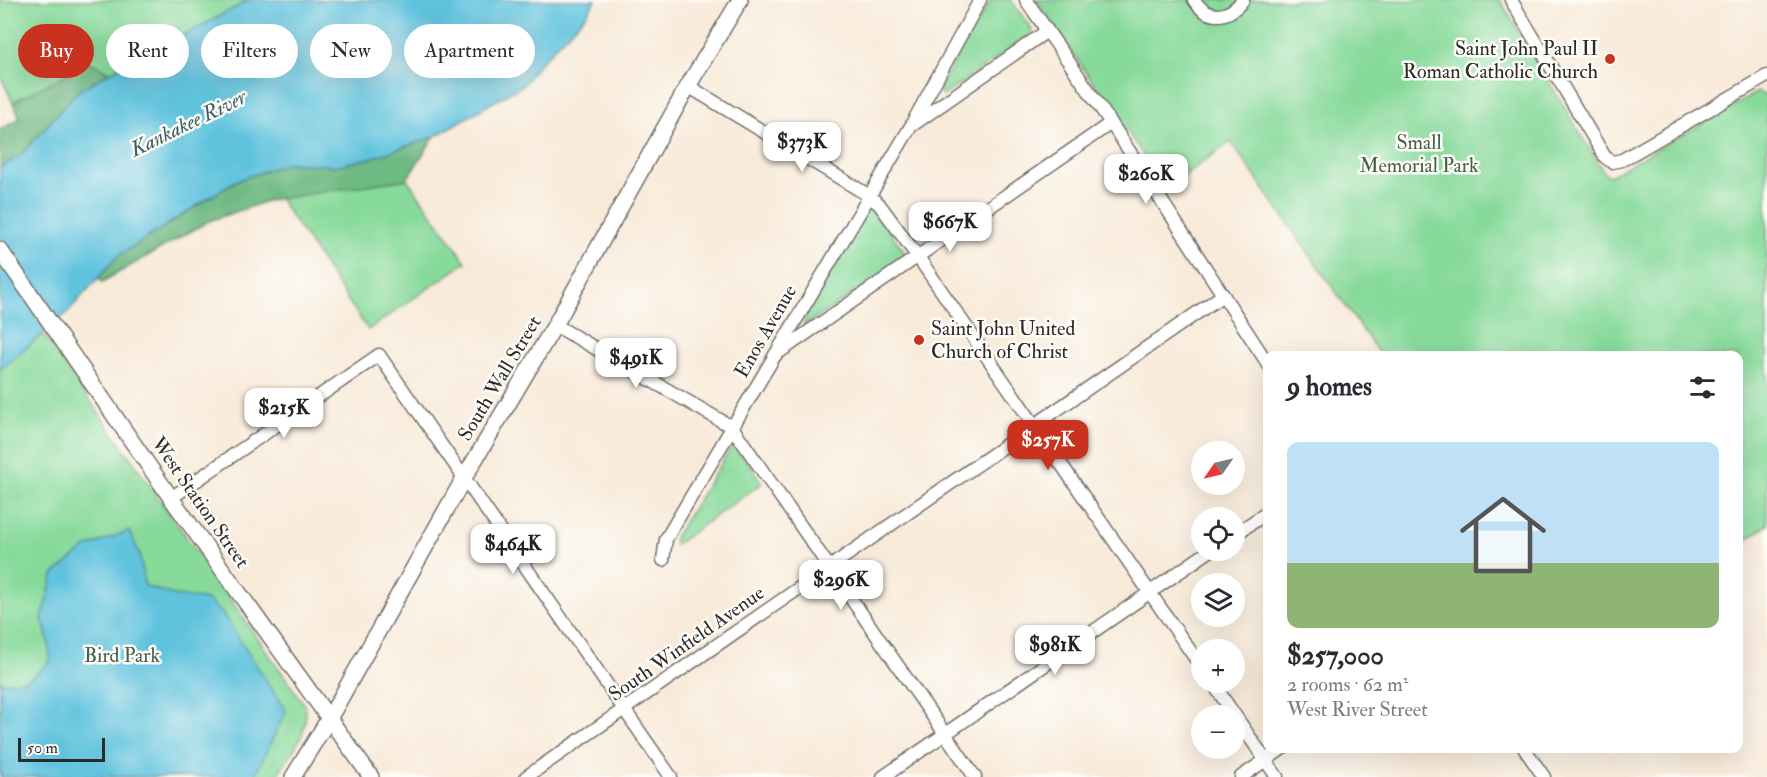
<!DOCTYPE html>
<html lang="en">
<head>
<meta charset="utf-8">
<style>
	body { margin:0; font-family:"IM FELL Double Pica",serif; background:#f7f7f7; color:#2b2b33; height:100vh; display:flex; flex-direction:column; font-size:22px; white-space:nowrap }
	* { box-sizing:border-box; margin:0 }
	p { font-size:20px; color:#7c7c81 }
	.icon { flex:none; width:33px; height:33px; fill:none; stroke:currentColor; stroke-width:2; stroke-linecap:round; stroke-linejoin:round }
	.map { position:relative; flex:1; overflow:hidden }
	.drawer { position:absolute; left:1263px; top:351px; width:480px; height:402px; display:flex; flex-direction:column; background:#fff; border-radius:12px; box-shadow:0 6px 24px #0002 }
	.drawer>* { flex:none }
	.top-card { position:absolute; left:18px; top:24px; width:570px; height:54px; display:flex; gap:12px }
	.needle { width:39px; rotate:236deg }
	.controls { position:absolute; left:1191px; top:441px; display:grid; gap:12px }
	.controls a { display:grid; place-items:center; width:54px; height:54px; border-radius:50%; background:#fff; box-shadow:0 6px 24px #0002; font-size:30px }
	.scale { position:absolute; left:18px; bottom:15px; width:87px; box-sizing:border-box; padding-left:6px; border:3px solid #2b2b2b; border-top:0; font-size:16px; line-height:21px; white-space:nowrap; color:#2b2b2b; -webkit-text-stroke:4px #fdfcf7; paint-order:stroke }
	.price { position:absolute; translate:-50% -51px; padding:0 14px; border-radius:12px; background:#fff; color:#222; font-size:20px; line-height:39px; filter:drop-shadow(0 2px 3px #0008) }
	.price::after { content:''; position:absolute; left:50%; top:36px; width:18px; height:14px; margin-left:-9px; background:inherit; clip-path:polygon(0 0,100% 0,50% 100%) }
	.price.active { background:#c8321e; color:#fff }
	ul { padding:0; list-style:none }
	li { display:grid; align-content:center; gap:12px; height:318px; padding:0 24px }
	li+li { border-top:2px solid #e1e1e2 }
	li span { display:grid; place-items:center; height:186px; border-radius:12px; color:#555 }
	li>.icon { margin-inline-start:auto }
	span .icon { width:108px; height:108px; fill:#fffc; stroke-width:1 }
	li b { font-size:26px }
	h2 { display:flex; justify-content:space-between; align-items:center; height:72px; padding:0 24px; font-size:26px }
	.tag { padding:0 21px; border-radius:27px; background:#fff; box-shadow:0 6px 24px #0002; font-size:21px; line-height:54px }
	.tag.active { background:#c8321e; color:#fff }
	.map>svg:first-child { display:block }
	.green { fill:#88da9b; stroke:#5a8263; stroke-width:1.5 }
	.forest { fill:#6eba83; stroke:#4c7257; stroke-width:1.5 }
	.water { fill:#60c3de; stroke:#467784; stroke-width:1.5 }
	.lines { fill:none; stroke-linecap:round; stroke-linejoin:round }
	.minor-casing { stroke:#736e68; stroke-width:15 }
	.major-casing { stroke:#736e68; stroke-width:18 }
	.minor { stroke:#fff; stroke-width:12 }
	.major { stroke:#fff; stroke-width:15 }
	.poi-dot { fill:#c8321e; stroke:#fdfcf7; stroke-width:2 }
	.labels { text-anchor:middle; stroke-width:5; stroke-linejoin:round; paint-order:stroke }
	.poi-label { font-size:20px; fill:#2b2b2b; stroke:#fdfcf7; text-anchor:end }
	.park-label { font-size:20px; fill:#47604d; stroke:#fdfcf7 }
	.street-label { font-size:20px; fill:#2b2b2b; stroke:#fdfcf7 }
	.water-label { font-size:21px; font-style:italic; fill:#3e606a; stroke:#fdfcf7 }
</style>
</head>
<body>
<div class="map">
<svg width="1767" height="777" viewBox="0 0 1767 777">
	<rect width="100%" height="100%" fill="#fdfcf7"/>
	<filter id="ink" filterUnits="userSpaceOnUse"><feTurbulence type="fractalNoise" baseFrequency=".0167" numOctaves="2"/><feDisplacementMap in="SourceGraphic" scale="12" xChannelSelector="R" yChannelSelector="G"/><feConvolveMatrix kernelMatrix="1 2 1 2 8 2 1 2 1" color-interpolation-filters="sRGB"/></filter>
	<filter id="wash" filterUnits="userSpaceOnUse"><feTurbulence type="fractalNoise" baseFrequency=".008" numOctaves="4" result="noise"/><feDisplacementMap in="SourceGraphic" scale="24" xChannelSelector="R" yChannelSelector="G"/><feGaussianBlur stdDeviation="1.35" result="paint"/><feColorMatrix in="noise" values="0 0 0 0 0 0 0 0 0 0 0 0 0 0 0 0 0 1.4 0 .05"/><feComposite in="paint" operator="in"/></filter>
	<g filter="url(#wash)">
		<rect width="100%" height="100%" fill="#f8ead9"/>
		<g class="green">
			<path d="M0,0H253L144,57L117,68L24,126L0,75Z"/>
			<path d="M991,0H1011L1032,30L1031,34L943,96L938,89Z"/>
			<path d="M1036,0H1500L1604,173L1610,176L1757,92L1767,96V525L1739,545L1738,356L1380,355L1231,142L1166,188Z"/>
			<path d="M407,179L466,262L368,330L279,198Z"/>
			<path d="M872,208L904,251L905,260L804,326V319L864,215Z"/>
			<path d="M43,334L304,704C311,733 291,753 276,777H0V370Z"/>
			<path d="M734,443L737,444L762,483L675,545L674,538Z"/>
		</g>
		<g class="forest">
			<path d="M90,62L110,72L78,91L22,154L0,168V130L20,118L13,102Z"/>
			<path d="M434,137L407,179L270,200L209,221L102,282L98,278L117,257L236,181L288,163L335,166L371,158Z"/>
		</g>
		<g class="water">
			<path d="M249,0H596L586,15L539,64L523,85L434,137L371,158L335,166L288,163L235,181L117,257L65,315L0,370V168L22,154L78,91L117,68L144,57Z"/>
			<path d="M129,531L140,555L145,586L177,596L207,600L222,613L286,711L254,777H0V682C23,685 35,677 50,661L49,643L42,619L53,575L85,548Z"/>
		</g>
	</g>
	<g filter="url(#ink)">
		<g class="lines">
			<g class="minor-casing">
				<g id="minor">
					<path d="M1026,0L1111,123L1268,364"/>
					<path d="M1194,0C1208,21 1228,19 1243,0"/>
					<path d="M1511,0L1605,157L1612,162L1622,160L1767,76"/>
					<path d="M688,86L868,195L879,204L918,257L1202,668"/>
					<path d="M913,122L980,0"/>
					<path d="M555,325L732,427L975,777"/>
					<path d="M775,355L1111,123"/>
					<path d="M171,498L379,355L671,777"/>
					<path d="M1234,535L1268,512"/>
					<path d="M663,560L666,539L911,126L1047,31"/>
					<path d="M1212,682L1277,777"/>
					<path d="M1524,748L1544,777"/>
					<path d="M526,777L1223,295"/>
					<path d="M883,777L1211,550"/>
					<path d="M1241,777L1283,748"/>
				</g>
			</g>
			<g class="major-casing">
				<g id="major">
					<path d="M0,250L171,498L371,777"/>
					<path d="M293,777L330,717L464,478L555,325L688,86L740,0"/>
				</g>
			</g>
			<use href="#minor" class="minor"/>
			<use href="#major" class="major"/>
		</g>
	</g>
	<g class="poi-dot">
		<circle cx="1610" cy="59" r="6"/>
		<circle cx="919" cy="340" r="6"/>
	</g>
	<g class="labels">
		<g class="poi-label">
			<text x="1598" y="55">Saint John Paul II<tspan x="1598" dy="23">Roman Catholic Church</tspan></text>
			<text x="931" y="335" text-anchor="start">Saint John United<tspan x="931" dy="23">Church of Christ</tspan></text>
		</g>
		<g class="park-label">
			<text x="1419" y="149">Small<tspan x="1419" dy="23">Memorial Park</tspan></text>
			<text x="122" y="662">Bird Park</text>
		</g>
		<g class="street-label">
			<text transform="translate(765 331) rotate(-60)" y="7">Enos Avenue</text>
			<text transform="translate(499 378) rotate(-59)" y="7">South Wall Street</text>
			<text transform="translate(201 502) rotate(55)" y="7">West Station Street</text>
			<text transform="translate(686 643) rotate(-35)" y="7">South Winfield Avenue</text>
		</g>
		<g class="water-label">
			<text transform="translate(188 123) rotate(-26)" y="7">Kankakee River</text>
		</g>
	</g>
</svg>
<div class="controls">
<a><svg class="needle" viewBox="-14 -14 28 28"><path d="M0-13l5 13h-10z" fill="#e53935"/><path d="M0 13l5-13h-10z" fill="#7c7c81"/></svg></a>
<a><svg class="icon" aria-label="locate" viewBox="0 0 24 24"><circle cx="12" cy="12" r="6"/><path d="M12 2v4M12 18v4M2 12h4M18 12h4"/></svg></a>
<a><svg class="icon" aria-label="layers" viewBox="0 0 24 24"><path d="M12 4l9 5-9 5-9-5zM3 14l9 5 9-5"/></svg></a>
<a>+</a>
<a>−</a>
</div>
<div class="scale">50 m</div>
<b class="price" style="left:802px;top:173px">$373K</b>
<b class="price" style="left:1146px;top:205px">$260K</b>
<b class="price" style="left:950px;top:253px">$667K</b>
<b class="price" style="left:636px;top:389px">$491K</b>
<b class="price" style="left:284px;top:439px">$215K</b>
<b class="price active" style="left:1048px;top:471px">$257K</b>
<b class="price" style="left:513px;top:575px">$464K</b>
<b class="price" style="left:841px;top:611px">$296K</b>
<b class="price" style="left:1055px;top:676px">$981K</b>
<div class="top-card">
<a class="tag active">Buy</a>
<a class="tag">Rent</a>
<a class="tag">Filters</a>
<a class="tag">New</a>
<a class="tag">Apartment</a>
</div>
<section class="drawer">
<h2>9 homes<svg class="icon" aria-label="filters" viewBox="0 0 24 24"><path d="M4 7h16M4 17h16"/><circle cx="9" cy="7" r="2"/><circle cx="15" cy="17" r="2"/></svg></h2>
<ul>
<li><span style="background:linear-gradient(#bfe0f5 65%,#8fb573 0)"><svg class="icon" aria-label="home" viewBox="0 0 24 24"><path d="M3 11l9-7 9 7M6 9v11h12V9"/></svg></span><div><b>$257,000</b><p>2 rooms · 62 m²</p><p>West River Street</p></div></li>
</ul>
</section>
</div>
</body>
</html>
